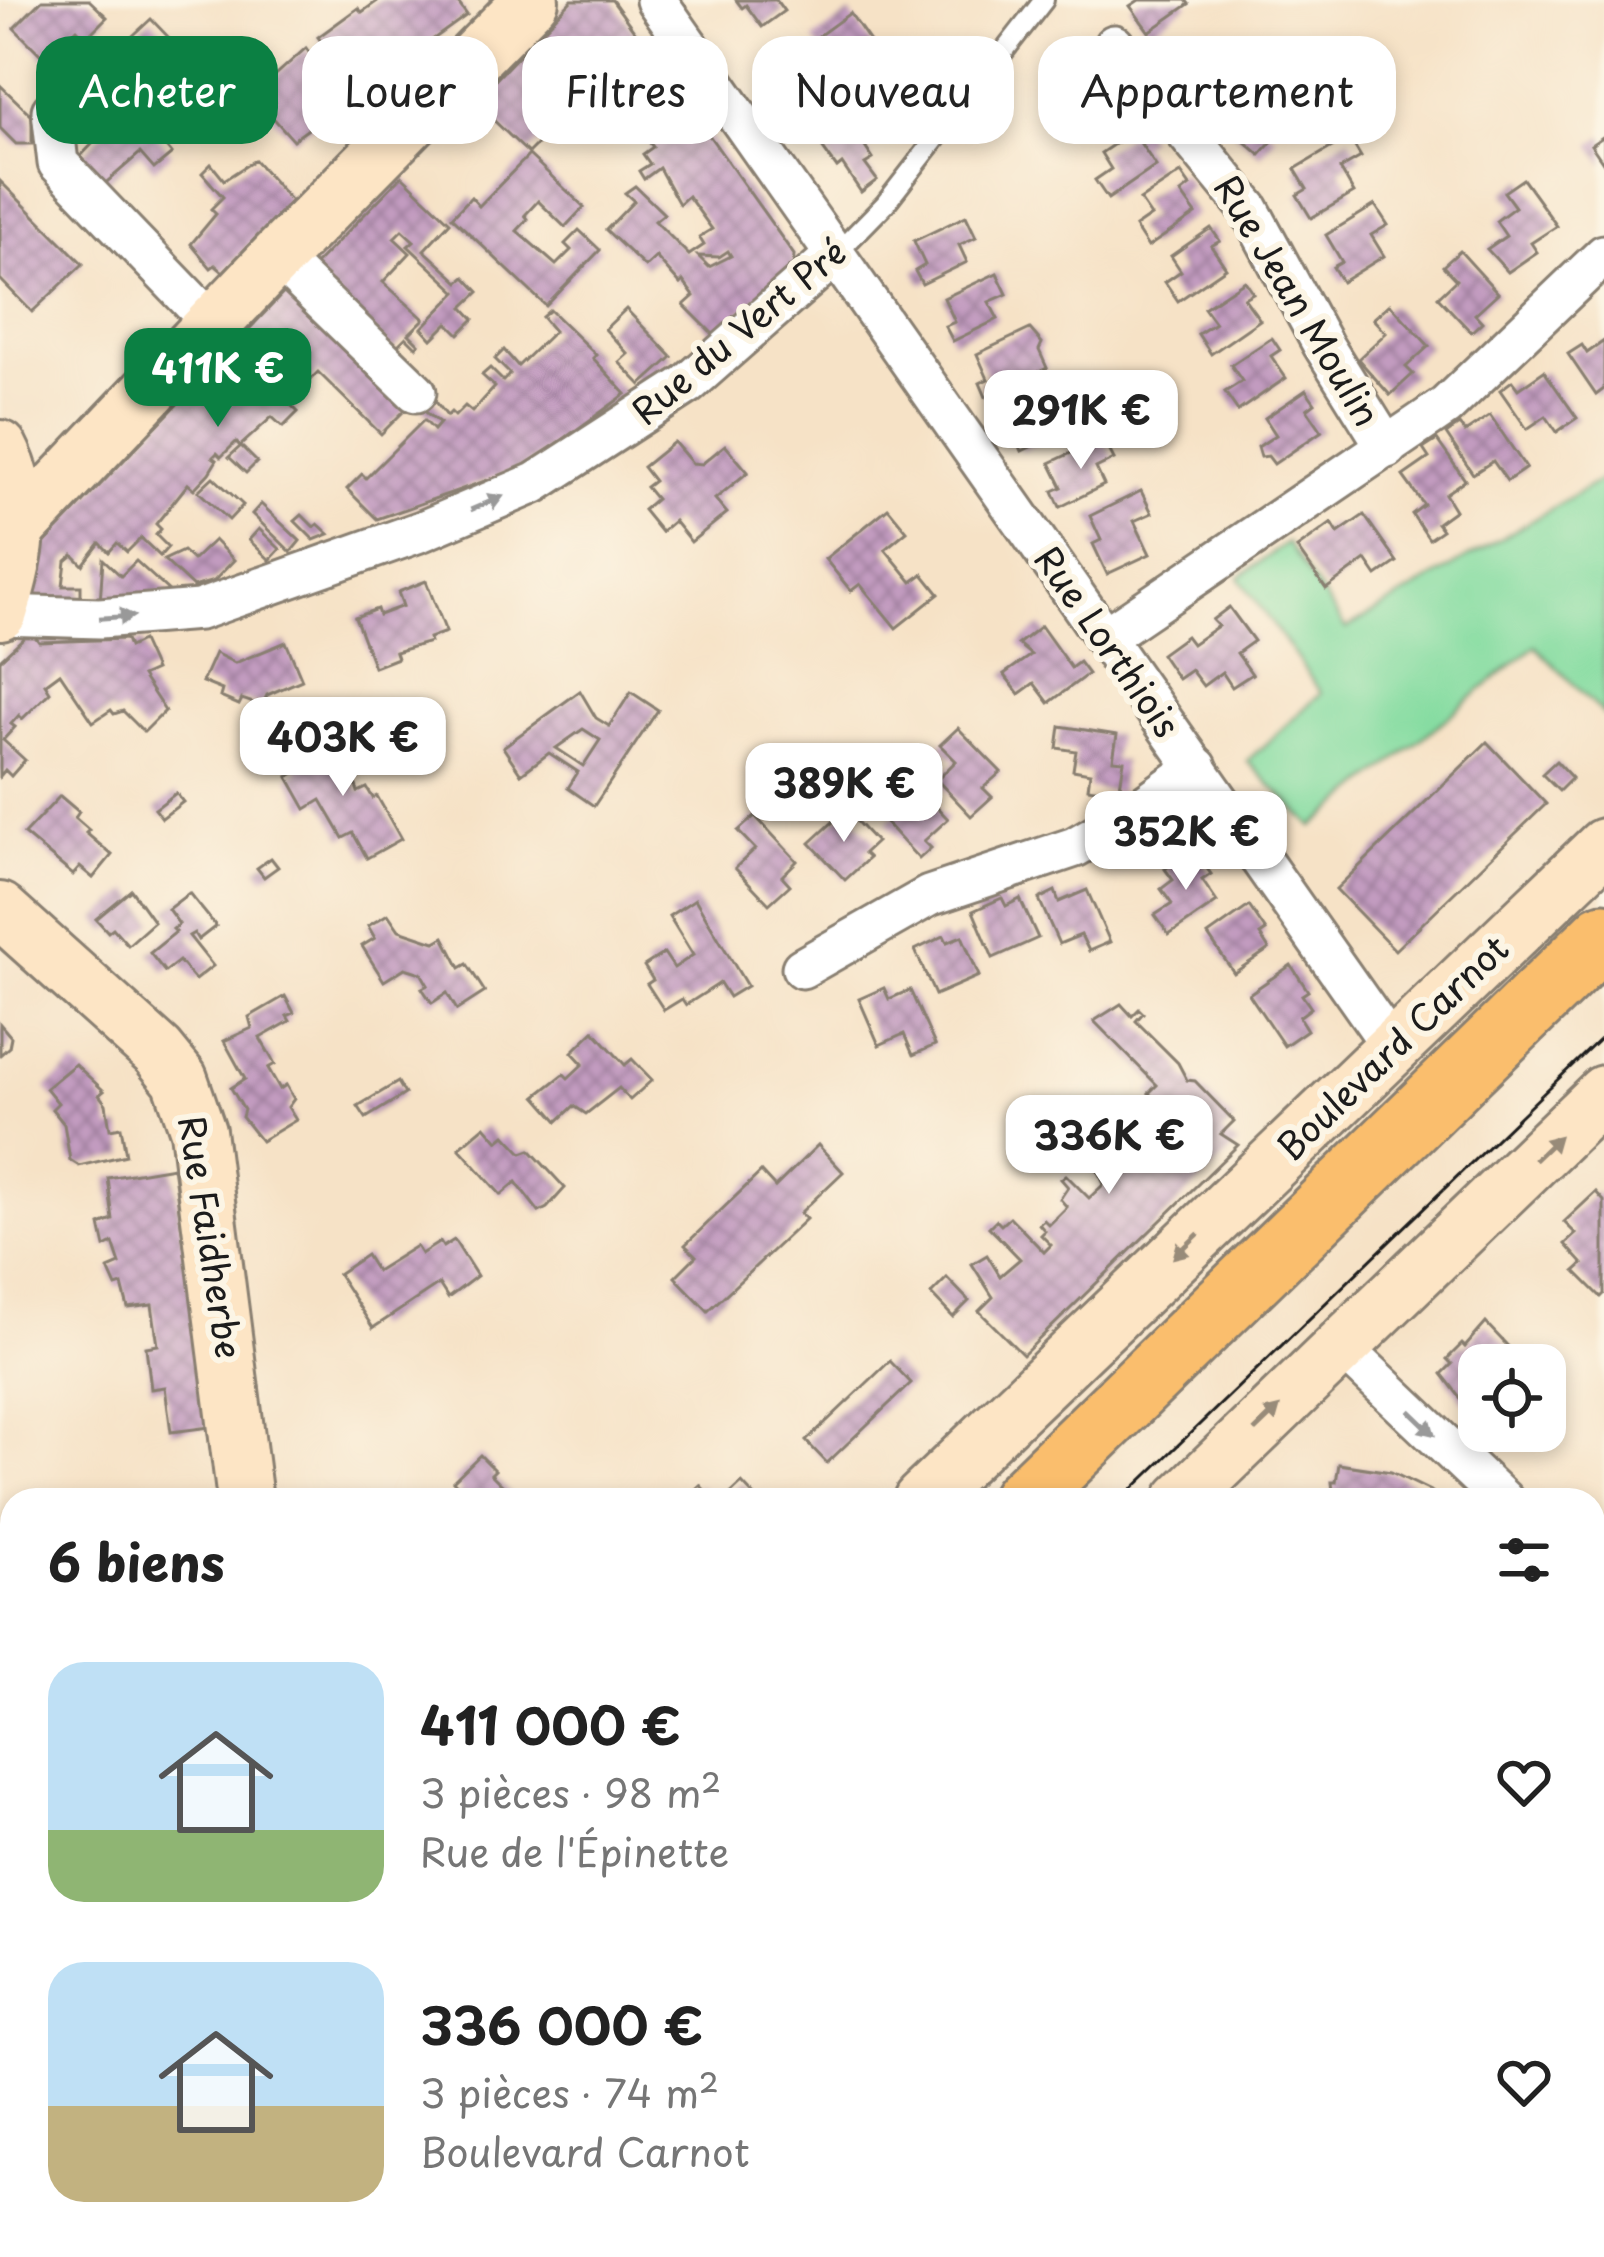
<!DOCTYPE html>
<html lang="fr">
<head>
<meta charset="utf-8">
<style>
	body { margin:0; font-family:"Playpen Sans",sans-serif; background:#f2f2f2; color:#222; height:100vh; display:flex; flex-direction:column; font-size:45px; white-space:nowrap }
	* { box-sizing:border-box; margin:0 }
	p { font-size:39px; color:#767676 }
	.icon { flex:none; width:66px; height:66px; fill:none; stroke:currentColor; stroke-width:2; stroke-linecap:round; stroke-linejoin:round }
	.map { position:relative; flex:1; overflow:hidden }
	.details { position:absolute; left:0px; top:1488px; width:1605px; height:771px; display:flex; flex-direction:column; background:#fff; border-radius:36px 36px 0 0; box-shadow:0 6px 18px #0003 }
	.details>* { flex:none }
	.hud { position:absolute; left:36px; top:36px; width:1533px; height:108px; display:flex; gap:24px }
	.controls { position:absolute; left:1458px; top:1344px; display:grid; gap:24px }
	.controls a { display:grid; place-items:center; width:108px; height:108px; border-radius:24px; background:#fff; box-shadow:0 6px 18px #0003; font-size:60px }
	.price { position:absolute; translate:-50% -102px; padding:0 27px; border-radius:24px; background:#fff; color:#222; font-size:39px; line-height:78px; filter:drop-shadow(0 3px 6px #0008) }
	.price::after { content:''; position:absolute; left:50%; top:72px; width:36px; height:27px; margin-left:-18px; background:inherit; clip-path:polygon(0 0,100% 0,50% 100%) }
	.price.current { background:#0b8043; color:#fff }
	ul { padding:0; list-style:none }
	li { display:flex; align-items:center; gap:36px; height:300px; padding:0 48px }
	li span { display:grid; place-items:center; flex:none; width:336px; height:240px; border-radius:36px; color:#555 }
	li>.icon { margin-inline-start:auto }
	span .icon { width:144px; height:144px; fill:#fffc; stroke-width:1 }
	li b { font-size:51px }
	h2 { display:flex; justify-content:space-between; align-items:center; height:144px; padding:0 48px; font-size:51px }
	.tag { padding:0 42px; border-radius:36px; background:#fff; box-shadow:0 6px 18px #0003; font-size:42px; line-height:108px }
	.tag.current { background:#0b8043; color:#fff }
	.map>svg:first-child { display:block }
	.park { fill:#84dca0; stroke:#507c5e; stroke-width:3 }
	.building { fill:url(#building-cross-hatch); fill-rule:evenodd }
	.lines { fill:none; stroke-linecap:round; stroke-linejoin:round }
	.lane-casing { stroke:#897f71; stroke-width:24 }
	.street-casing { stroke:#897f71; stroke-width:45 }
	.secondary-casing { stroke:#897f71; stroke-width:60 }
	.primary-casing { stroke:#897f71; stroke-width:69 }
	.lane { stroke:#fff; stroke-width:18 }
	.street { stroke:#fff; stroke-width:39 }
	.secondary { stroke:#fde5c5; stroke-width:54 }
	.primary { stroke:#fabe6d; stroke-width:63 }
	.tram { stroke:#1c1c1c; stroke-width:3 }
	.oneway { fill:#999 }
	.oneway2 { fill:#988b79 }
	.labels { text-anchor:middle; stroke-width:12; stroke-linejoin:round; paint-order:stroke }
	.street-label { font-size:36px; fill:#1c1c1c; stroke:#fcf5e5 }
</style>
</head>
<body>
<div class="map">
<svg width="1604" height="2257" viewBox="0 0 1604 2257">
	<defs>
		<pattern id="building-cross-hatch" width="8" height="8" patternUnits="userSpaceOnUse" patternTransform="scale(3)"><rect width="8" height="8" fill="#c29bc0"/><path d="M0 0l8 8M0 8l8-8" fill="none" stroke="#9d7e9b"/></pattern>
	</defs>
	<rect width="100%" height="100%" fill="#fcf5e5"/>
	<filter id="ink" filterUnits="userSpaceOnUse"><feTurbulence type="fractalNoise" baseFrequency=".00833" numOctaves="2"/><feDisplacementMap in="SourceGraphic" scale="24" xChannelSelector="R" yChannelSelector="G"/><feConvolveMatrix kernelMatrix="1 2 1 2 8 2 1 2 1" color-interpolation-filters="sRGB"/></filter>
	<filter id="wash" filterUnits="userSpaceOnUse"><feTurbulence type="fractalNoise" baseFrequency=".004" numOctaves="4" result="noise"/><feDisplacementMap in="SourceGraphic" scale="48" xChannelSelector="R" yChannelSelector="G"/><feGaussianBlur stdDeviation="2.7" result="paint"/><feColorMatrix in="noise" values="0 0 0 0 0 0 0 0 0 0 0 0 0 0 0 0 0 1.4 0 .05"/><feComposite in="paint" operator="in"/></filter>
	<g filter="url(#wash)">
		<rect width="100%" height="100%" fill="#f6e2c6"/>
		<path class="park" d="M1604,478V715L1535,646L1313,827L1247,761L1321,693L1239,577L1287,543L1346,629Z"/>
		<g id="blocks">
			<g class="building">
				<path d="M42,0H89L107,17L86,38L77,29L46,60L14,28Z"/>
				<path d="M379,0H456L467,15L293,140L268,112L275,102L268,82L306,48L315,61L328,51L318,37L358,8L362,12Z"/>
				<path d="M572,0H612L672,83L644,102L623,66L597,84L593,79L588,84L569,66L557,79L579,101L589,90L604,104L581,127L558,104L545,117L554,127L528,153L486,113L469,130L458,119ZM611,45L617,56L624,47L632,59L623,66L618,57L599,72L594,65L597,62L600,66L611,55L605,50Z"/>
				<path d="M736,0H776L784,11L762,27L746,5L742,8Z"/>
				<path d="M1139,0H1186L1189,4L1149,32L1130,6Z"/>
				<path d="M850,13L873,46L836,72L813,40Z"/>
				<path d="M151,19L176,45L118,93L96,70Z"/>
				<path d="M1063,61L1074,63L1087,73L1093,69L1110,95L1119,89L1128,103L1088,130L1074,110L1058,121L1045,102L1063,89L1049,65Z"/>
				<path d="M804,62L820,84L824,81L869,144L865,147L873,159L865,164L877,180L861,192L842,164L837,168L791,104L796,101L780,79Z"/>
				<path d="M1240,68L1277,102L1259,122L1276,137L1260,155L1214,115L1230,97L1221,89Z"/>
				<path d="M0,85L32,116V144H16L0,128Z"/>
				<path d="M130,90L143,104L136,111L172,154L154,169L140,153L100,188L74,163L130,105L122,97Z"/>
				<path d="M684,100L794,255L793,268L714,335L684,305L694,296L683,281L680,284L656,257L645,267L606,230L634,201L625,193L635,186L664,214L655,221L689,255L704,245L699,237L712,229L688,196L679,204L659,168L644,179L639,171L650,164L643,154L653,147L641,131ZM728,251L731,256L709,267L698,256L719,257Z"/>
				<path d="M1141,126L1149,138L1141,144L1156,166L1108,199L1095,180L1111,169L1101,153Z"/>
				<path d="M1604,136V164L1591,145Z"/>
				<path d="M1349,137L1361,157L1340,169L1354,193L1311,218L1297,195L1307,189L1295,169Z"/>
				<path d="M529,155L584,207L565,227L538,201L525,215L528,219L517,231L556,265L571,250L565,244L579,230L600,250L546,306L452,217L471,197L479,206Z"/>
				<path d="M255,160L291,201L223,272L215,265L211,268L191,244L216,214L211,209L223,197L202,173L211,164L224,180Z"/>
				<path d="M1181,173L1190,186L1181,193L1196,214L1148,247L1135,227L1151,216L1140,200Z"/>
				<path d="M402,176L450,222L424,250L459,282L465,277L479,292L463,307L474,319L459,334L448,323L432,339L422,328L457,292L408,246L414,241L402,230L394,238L410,253L383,282L424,319L409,334L419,344L416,347L406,337L392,351L309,271Z"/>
				<path d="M1523,179L1557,226L1531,243L1537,252L1508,272L1487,249L1506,236L1496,221L1515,207L1504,192Z"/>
				<path d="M0,181L83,264L32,312L0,279Z"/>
				<path d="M1375,205L1388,225L1371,235L1384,256L1342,282L1333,267L1342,262L1326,235Z"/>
				<path d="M966,216L976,237L959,245L967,262L922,284L915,271L925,265L914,241Z"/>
				<path d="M1211,228L1220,241L1211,246L1226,268L1178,301L1165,282L1181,271L1171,256Z"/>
				<path d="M1460,251L1498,293L1475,314L1482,322L1471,332L1438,297L1456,280L1443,266Z"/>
				<path d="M997,273L1007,294L989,302L998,319L953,341L945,326L955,322L944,298Z"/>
				<path d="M296,280L414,401L381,434L318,372L303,387L286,370L271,386L298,412L283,427L272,417L240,446L236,442L221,457L217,453L213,457L217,460L209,473L194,489L188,484L156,524L161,529L156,535L168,547L160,556L141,538L127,552L117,543L109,552L100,543L83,565L73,555L66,561L63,586H81V603L31,602L39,549Z"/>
				<path d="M1245,281L1253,293L1244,298L1260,320L1211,354L1198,334L1215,323L1204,308Z"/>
				<path d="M1390,304L1429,346L1406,367L1413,374L1390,395L1358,359L1386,333L1373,319Z"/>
				<path d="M626,309L672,357L641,385L619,362L628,354L605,329Z"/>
				<path d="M550,310L596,355L593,358L626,394L525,467L377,519L347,489L362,474L366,478L424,420L434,430L440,423L423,410L426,389L447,416L451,412L455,416L465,406L472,412L495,387L482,375L490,368L503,381L510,374L495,359L504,350L518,366L554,331L542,317Z"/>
				<path d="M1030,329L1042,343L1039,350L1047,368L986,397L980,383L988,379L977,354Z"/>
				<path d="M1272,338L1280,350L1271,356L1286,378L1238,411L1225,392L1242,381L1231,365Z"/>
				<path d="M1604,341V389L1596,395L1568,354L1582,345L1587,353Z"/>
				<path d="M1544,371L1577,418L1557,432L1546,416L1527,429L1500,390L1512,381L1518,389Z"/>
				<path d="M1065,382L1075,404L1058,412L1066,430L1022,451L1015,436L1023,432L1012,408Z"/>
				<path d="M1306,390L1315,403L1307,409L1322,431L1274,464L1268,456L1261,457L1258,447L1276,435L1265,418Z"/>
				<path d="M1490,415L1526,468L1507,481L1493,461L1473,474L1446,434L1459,425L1465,432Z"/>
				<path d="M1103,438L1114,459L1096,468L1104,485L1060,507L1053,491L1062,487L1050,463Z"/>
				<path d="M1437,440L1465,480L1445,494L1455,510L1437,523L1442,530L1429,539L1412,514L1424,505L1403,476L1429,458L1423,449Z"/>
				<path d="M674,442L692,463L702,464L725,445L748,472L715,499L727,513L691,542L674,521L661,532L643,510L656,499L646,487L654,481L643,467Z"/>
				<path d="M241,446L257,462L246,473L229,457Z"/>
				<path d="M213,477L243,505L229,520L198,491Z"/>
				<path d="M1141,491L1152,513L1134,521L1150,554L1107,574L1093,544L1101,540L1090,516Z"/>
				<path d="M261,504L300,541L291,552L252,514Z"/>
				<path d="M888,508L907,531L885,549L912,582L923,574L939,594L896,628L860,584L851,591L825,559Z"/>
				<path d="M302,515L314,527L318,524L329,534L314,540L295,521Z"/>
				<path d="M1364,515L1397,562L1377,576L1366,560L1326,589L1297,548L1332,523L1338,533Z"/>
				<path d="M259,529L280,549L270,560L249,540Z"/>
				<path d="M214,540L234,560L214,581L193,587L164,560L183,551L193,560Z"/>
				<path d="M103,559L121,576L136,561L172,594L100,603Z"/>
				<path d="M426,581L446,632L429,638L430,642L395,652L397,658L374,667L355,617L377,609L379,615L403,606L398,592Z"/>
				<path d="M1229,607L1254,641L1237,653L1252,674L1232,687L1222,672L1203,686L1191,670L1178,679L1161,654L1186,636L1192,644L1218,626L1212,620Z"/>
				<path d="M1041,626L1071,668L1079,662L1088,674L1049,703L1034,683L1019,694L1004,674L1031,655L1018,644Z"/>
				<path d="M31,631L39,642L126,639L129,647L142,641L155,670L142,676L165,711L144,732L123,711L114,714L111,710L93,722L60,673L45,684L50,692L22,719L19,715L11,724L15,727L3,740L25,760L11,776L5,770L0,776V660Z"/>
				<path d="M286,642L302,680L267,695L262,706L242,699L239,705L220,697L222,690L202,682L215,653L235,663Z"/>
				<path d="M580,691L596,718L609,726L631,692L658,710L594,806L568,788L578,772L549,753L521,774L503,747ZM583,729L600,740L583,766L556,748Z"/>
				<path d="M1060,726L1117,735L1113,760L1124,761L1119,793L1088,788L1090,773L1073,770L1076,751L1057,748Z"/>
				<path d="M958,728L1001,772L983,788L992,797L971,816L937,780L956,761L940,745Z"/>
				<path d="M330,739L344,766L349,763L358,792L367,788L373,798L377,796L401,839L367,858L353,833L343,838L321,800L306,809L288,777L299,771L293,759Z"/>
				<path d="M1487,742L1546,804L1395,950L1336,889Z"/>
				<path d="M1556,761L1572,778L1559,791L1542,774Z"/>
				<path d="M907,776L948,819L924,841L931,848L919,859L886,823L903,807L890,792Z"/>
				<path d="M176,793L183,802L162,818L155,809Z"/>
				<path d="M60,796L79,812L75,818L89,830L86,833L112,855L93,878L80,867L73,875L24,834Z"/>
				<path d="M846,810L876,842L864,853L869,858L845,880L810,843Z"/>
				<path d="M755,816L797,861L782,876L790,885L769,904L735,868L755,849L738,831Z"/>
				<path d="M1193,849L1211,874L1202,880L1217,902L1169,935L1155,915L1172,904L1161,889L1173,880L1165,869Z"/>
				<path d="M271,858L278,867L264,877L257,868Z"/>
				<path d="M131,890L154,922L128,945L113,928L108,932L96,919Z"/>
				<path d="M1087,890L1110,942L1089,951L1081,935L1059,944L1039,899L1055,891L1059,902Z"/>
				<path d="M189,893L216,926L198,940L194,933L189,936L213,966L195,980L179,961L165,972L150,953L176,932L173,929L179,924L168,909Z"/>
				<path d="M1002,898L1006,906L1020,899L1038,938L993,958L973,911Z"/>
				<path d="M695,899L747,986L729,997L720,983L686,1005L682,999L664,1010L647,984L653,980L644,966L664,953L674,968L693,955L669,916Z"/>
				<path d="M1249,906L1266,931L1260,935L1269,949L1234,973L1208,935Z"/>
				<path d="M388,914L399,930L435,942L444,937L460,968L467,964L485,992L457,1010L447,993L432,1003L422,988L428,985L421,973L405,968L384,981L362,946L375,938L368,926Z"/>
				<path d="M944,936L947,942L962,936L979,976L935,995L915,950Z"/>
				<path d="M1291,965L1308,991L1302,995L1311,1008L1299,1017L1307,1030L1284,1046L1249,994Z"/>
				<path d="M884,988L889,999L910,990L935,1045L913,1055L904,1034L879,1045L859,999Z"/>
				<path d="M285,996L294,1013L287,1016L290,1021L260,1038L275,1064L268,1068L280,1089L286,1085L294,1099L288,1107L296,1120L261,1141L242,1117L244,1110L231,1088L245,1079L224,1041L252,1028L249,1017Z"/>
				<path d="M1121,1004L1132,1016L1139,1009L1143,1013L1136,1021L1178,1063L1187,1080L1195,1081L1234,1121L1221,1134L1238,1145L1023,1355L979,1311L993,1297L972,1264L987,1255L1000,1276L1020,1259L989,1227L996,1220L1001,1225L1010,1217L1044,1252L1051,1245L1041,1235L1045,1231L1039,1224L1044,1220L1049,1225L1067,1207L1060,1199L1068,1187L1061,1179L1066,1175L1089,1198L1104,1184L1092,1160L1139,1115L1157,1134L1165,1126L1173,1134L1180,1127L1149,1093L1157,1085L1094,1021Z"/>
				<path d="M0,1024L11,1037L9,1047L0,1055Z"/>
				<path d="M594,1031L625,1065L632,1059L652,1080L630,1100L619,1088L586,1114L574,1106L558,1121L536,1096L564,1074L568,1078L583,1064L572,1052Z"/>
				<path d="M75,1064L104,1091L99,1095L106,1104L110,1129L121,1127L126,1155L79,1166L70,1160L64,1124L52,1109L58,1103L46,1088Z"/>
				<path d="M398,1082L405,1094L366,1118L358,1106Z"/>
				<path d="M485,1126L498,1141L505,1135L522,1153L530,1150L565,1188L547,1208L539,1212L516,1182L501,1195L459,1148Z"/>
				<path d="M818,1145L843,1172L800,1213L806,1219L708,1311L675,1277L696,1256L685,1245L761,1172L775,1187Z"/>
				<path d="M173,1167L210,1427L171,1432L165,1387L151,1389L146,1347L158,1345L152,1305L128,1308L122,1285L116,1287L108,1269L120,1264L113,1243L105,1247L100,1225L113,1220L108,1178Z"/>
				<path d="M1596,1192L1604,1201V1294L1601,1297L1575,1271L1583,1264L1565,1244L1576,1234L1564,1222Z"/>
				<path d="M454,1240L477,1276L448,1298L439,1284L373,1328L338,1274L366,1255L376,1271L416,1246L421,1254L440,1242L443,1247Z"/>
				<path d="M947,1278L969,1301L953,1317L931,1294Z"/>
				<path d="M1486,1323L1520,1359L1514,1365H1479V1404L1473,1398L1466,1405L1442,1374L1452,1364L1447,1359L1462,1344L1465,1347Z"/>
				<path d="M890,1361L911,1383L827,1463L806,1441Z"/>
				<path d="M480,1455L495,1470L491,1474L517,1500H453L462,1491L453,1481Z"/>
				<path d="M1339,1464L1391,1472L1432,1492L1428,1500H1334L1332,1482H1336Z"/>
				<path d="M742,1483L758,1500H724Z"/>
				<path d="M700,1485L714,1500H684Z"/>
				<path d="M1604,1626V1647L1593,1656V1635Z"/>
				<path d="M0,1896L12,1911V1955L0,1965Z"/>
				<path d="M12,2236V2247H97L87,2257H3L0,2247Z"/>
				<path d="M1397,2247H1485L1493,2257H1405Z"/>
			</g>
		</g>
	</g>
	<g filter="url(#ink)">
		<use href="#blocks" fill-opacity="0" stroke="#897f71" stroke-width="3"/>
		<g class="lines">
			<g class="lane-casing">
				<g id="lane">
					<path d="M1149,86L1207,53"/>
					<path d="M835,255L885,204L1044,0"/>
				</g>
			</g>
			<g class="street-casing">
				<g id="street">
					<path d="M656,0L1393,1048"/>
					<path d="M1114,45L1249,209L1323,345L1387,448"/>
					<path d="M52,111L58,163L213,324"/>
					<path d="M277,257L416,392"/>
					<path d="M0,615L100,618L199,610L422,531L535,483L688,384L835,255"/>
					<path d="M1104,638L1446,406L1604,255"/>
					<path d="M802,968L929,896L1075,847L1129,816L1197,767"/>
					<path d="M1342,1347L1503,1500"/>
					<path d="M1593,1586L1604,1597"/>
					<path d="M1593,1738L1604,1730"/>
					<path d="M1375,2247L1384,2257"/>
				</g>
			</g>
			<g class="secondary-casing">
				<g id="secondary">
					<path d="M0,448C28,502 18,556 0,612"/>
					<path d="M19,528L277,257L531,0"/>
					<path d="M0,910L158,1052L180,1079L198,1131L245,1500"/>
					<path d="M921,1500L1604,846"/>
					<path d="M1182,1500L1604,1093"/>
					<path d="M524,2247L531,2257"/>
					<path d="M133,2257L143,2247"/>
					<path d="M407,2257L417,2247"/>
				</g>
			</g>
			<g class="primary-casing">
				<g id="primary">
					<path d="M1023,1500L1604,935"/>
					<path d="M281,2257L291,2247"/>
				</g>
			</g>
			<use href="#lane" class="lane"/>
			<use href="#street" class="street"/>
			<use href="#secondary" class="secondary"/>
			<use href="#primary" class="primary"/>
			<g class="tram">
				<path d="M1121,1500L1604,1035"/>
				<path d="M363,2257L373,2247"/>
			</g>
		</g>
		<defs><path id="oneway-solid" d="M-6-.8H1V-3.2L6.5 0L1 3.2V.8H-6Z" transform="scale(3)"/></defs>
		<g class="oneway">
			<use href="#oneway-solid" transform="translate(487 503) rotate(-23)"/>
			<use href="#oneway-solid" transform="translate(117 617) rotate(-4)"/>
			<use href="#oneway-solid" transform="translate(1422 1423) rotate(44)"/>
		</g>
		<g class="oneway2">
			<use href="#oneway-solid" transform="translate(1547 1148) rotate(-44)"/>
			<use href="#oneway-solid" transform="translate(1186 1246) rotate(136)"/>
			<use href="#oneway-solid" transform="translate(1267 1419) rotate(-44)"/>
		</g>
	</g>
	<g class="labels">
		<g class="street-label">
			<text transform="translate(1297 301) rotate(59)" y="13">Rue Jean Moulin</text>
			<text transform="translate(739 332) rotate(-40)" y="13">Rue du Vert Pré</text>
			<text transform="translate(1107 642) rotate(55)" y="13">Rue Lorthiois</text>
			<text transform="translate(1393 1048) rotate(-44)" y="13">Boulevard Carnot</text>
			<text transform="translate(210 1237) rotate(81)" y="13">Rue Faidherbe</text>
		</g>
	</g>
</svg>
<div class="controls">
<a><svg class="icon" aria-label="locate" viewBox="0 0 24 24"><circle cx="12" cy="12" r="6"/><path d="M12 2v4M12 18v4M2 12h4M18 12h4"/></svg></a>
</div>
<b class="price current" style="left:218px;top:430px">411K €</b>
<b class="price" style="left:1081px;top:472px">291K €</b>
<b class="price" style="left:343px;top:799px">403K €</b>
<b class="price" style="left:844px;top:845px">389K €</b>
<b class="price" style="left:1186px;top:893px">352K €</b>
<b class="price" style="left:1109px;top:1197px">336K €</b>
<div class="hud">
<a class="tag current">Acheter</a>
<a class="tag">Louer</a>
<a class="tag">Filtres</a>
<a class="tag">Nouveau</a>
<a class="tag">Appartement</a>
</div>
<section class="details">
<h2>6 biens<svg class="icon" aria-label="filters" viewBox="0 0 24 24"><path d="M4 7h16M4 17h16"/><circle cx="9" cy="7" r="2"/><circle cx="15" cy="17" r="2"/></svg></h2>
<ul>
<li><span style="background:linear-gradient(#bfe0f5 70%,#8fb573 0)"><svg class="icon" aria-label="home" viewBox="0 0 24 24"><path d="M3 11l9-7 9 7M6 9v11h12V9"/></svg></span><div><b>411 000 €</b><p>3 pièces · 98 m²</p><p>Rue de l'Épinette</p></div><svg class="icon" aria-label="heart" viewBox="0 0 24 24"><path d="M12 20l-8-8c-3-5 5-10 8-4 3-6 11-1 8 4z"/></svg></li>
<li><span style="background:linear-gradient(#bfe0f5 60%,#c2b280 0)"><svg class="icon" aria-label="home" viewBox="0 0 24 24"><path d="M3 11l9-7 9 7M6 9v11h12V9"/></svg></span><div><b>336 000 €</b><p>3 pièces · 74 m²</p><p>Boulevard Carnot</p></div><svg class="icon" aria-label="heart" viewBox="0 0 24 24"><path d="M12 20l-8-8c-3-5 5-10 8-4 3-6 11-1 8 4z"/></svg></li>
</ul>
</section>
</div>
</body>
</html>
